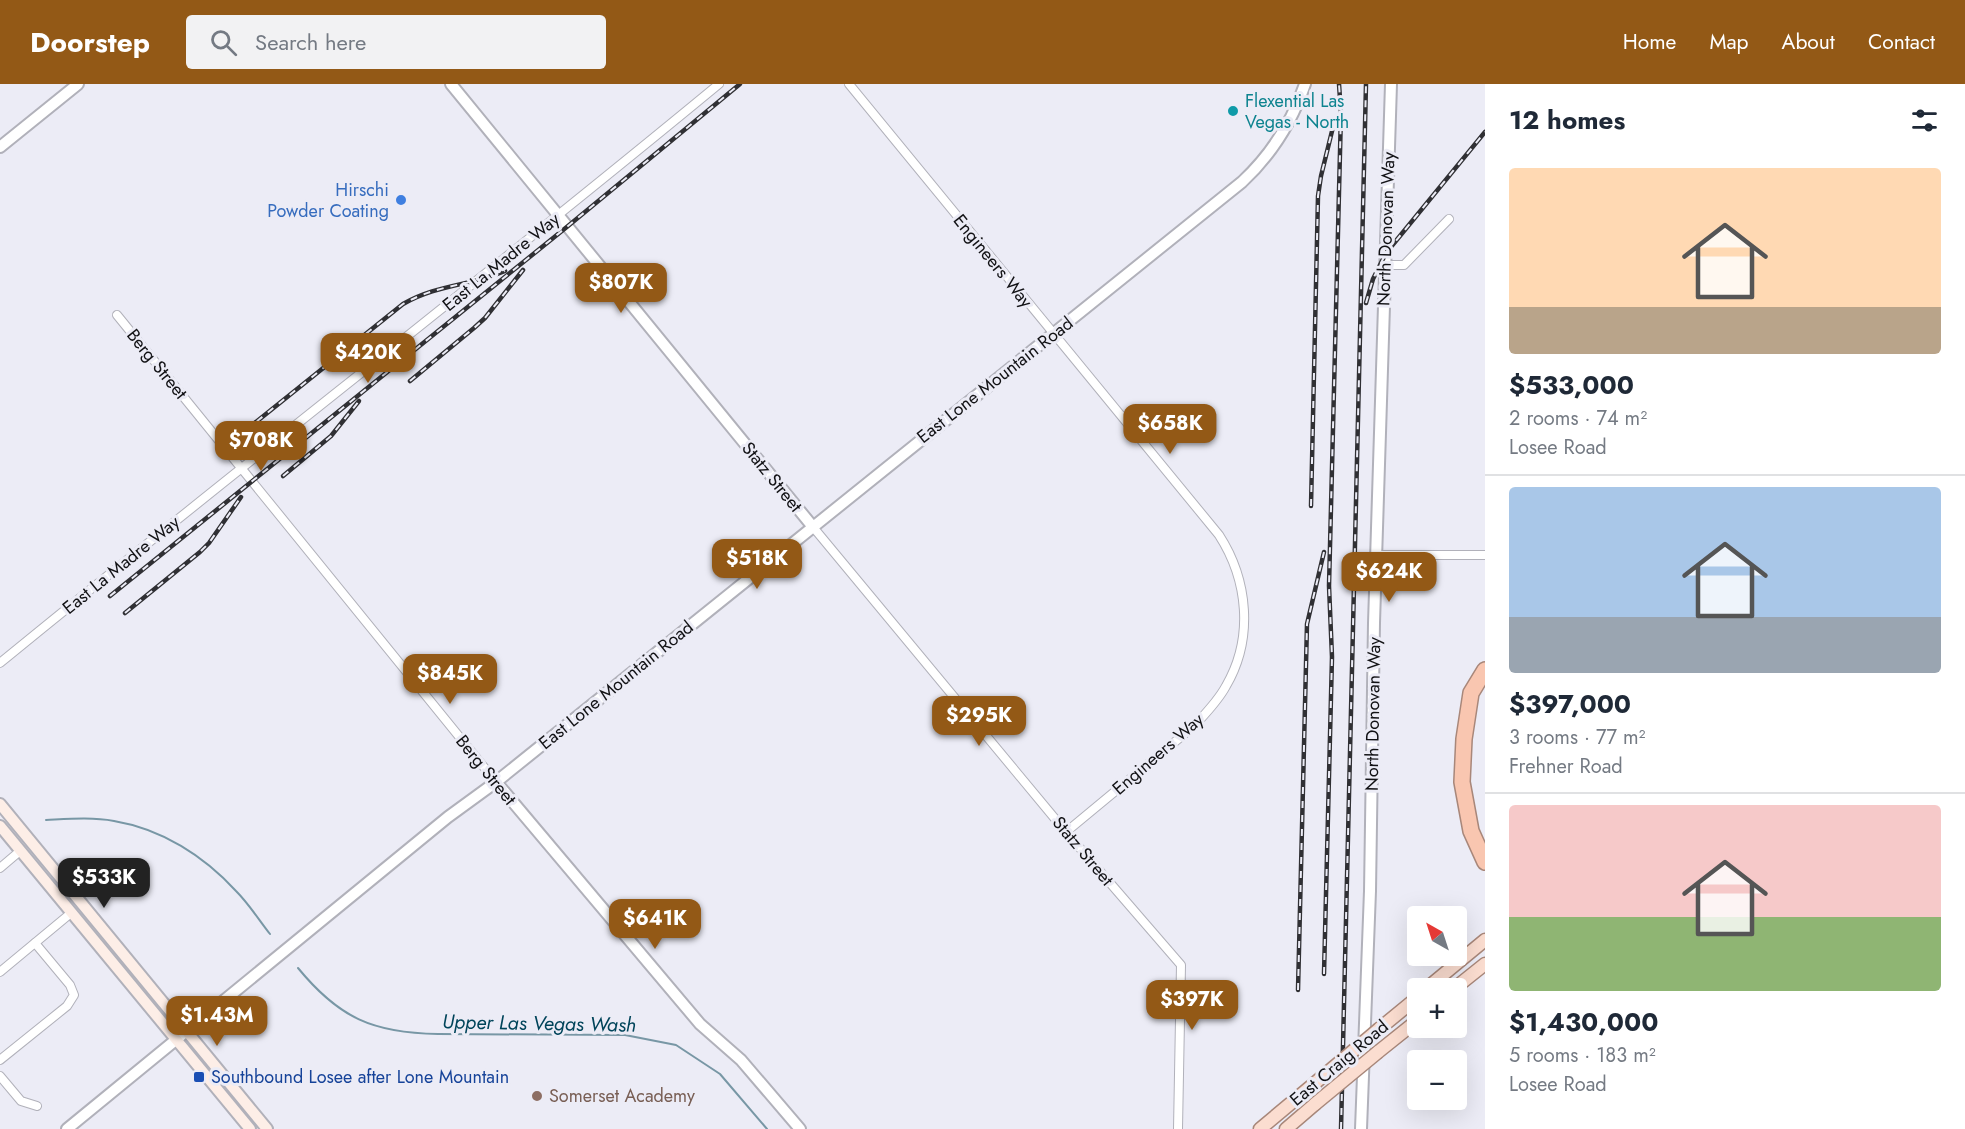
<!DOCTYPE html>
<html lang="en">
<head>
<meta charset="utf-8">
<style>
	body { margin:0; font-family:Jost,sans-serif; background:#f2f2f3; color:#1f2937; height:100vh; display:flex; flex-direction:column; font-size:22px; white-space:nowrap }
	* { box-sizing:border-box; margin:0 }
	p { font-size:20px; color:#747a83 }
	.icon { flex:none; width:33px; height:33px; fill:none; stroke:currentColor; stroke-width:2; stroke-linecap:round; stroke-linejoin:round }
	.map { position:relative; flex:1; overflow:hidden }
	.details { display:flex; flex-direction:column; background:#fff; width:480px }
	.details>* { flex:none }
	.needle { width:39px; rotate:321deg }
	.fabs { position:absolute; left:1407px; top:822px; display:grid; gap:12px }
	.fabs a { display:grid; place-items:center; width:60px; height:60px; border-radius:6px; background:#fff; box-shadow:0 6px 24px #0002; font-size:30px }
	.price { position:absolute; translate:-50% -51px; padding:0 14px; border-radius:12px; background:#935916; color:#fff; font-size:20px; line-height:39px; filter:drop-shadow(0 2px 3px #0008) }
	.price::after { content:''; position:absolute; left:50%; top:36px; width:18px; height:14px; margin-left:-9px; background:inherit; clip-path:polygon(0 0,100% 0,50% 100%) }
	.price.selected { background:#222; color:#fff }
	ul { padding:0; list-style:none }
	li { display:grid; align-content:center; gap:12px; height:318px; padding:0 24px }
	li+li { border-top:2px solid #e0e1e3 }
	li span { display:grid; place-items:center; height:186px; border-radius:6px; color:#555 }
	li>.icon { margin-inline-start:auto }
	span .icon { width:108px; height:108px; fill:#fffc; stroke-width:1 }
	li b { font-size:26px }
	h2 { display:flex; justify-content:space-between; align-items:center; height:72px; padding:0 24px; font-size:26px }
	header { display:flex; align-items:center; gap:36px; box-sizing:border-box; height:84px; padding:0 30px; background:#935916; color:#fff }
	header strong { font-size:28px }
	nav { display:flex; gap:33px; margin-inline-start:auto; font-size:21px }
	.search { width:420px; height:54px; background:#f2f2f3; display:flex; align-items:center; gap:15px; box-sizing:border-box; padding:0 21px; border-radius:6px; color:#747a83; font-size:22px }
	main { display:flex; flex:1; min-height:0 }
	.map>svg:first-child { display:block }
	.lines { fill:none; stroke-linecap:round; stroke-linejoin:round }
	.stream { stroke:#7897a5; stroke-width:2 }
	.minor-casing { stroke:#b1b1ba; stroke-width:10 }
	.tertiary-casing { stroke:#b1b1ba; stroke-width:14 }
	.secondary-casing { stroke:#b1b1ba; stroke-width:14 }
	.primary-casing { stroke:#a8877a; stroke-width:15 }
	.motorway-casing { stroke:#a8877a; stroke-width:18 }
	.minor { stroke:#fff; stroke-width:8 }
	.tertiary { stroke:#fff; stroke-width:10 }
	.secondary { stroke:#fdeee7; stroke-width:10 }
	.primary { stroke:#fbddd0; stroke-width:12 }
	.motorway { stroke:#f9c6b0; stroke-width:15 }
	.rail-casing { stroke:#303034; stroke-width:4.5 }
	.rail { stroke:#ececf6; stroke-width:2; stroke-dasharray:7; stroke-linecap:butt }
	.primary-bridge-casing { stroke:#a8877a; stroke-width:15; stroke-linecap:butt }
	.primary-bridge { stroke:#fbddd0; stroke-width:12 }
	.culture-dot { fill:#0f9aa8; stroke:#ececf6; stroke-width:2 }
	.shop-dot { fill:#3f7fe0; stroke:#ececf6; stroke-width:2 }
	.transit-dot { fill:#1a4fb4; stroke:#ececf6; stroke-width:2 }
	.education-dot { fill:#8d6e63; stroke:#ececf6; stroke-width:2 }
	.labels { text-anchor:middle; stroke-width:6; stroke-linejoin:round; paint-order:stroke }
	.culture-label { font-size:18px; fill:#0d838f; stroke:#ececf6; text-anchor:start }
	.shop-label { font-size:18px; fill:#366cbe; stroke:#ececf6; text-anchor:end }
	.street-label { font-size:18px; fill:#121215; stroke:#ececf6 }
	.transit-label { font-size:18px; fill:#164399; stroke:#ececf6; text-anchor:start }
	.education-label { font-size:18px; fill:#785e54; stroke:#ececf6; text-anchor:start }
	.water-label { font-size:20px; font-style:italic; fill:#00445a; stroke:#ececf6 }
</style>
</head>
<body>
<header>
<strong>Doorstep</strong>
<div class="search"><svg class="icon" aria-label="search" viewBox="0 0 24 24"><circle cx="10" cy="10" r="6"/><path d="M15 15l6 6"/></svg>Search here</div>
<nav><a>Home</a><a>Map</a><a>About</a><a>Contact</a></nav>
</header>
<main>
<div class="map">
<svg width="1485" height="1045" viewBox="0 0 1485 1045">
	<rect width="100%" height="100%" fill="#ececf6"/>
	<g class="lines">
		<g class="stream">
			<path d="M46,736C68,735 92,733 114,737C162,745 204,772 236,807C249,820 259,836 270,850"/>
			<path d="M298,884C339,934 373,949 438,950L625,951L676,961L720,990L767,1045"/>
		</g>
		<g class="minor-casing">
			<g id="minor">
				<path d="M849,0L1219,451C1248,496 1254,554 1226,602C1218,617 1206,629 1194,642L1066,748"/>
				<path d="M1385,181H1404L1449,135"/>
				<path d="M117,231L496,698"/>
				<path d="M813,443L1066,748L1181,881L1178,1045"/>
				<path d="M1376,471H1485"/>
				<path d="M0,579C238,384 482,196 719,0"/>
				<path d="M0,784L20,767"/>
				<path d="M0,888L71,829"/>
				<path d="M0,976L67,922L74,911L70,901L35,859"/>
				<path d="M0,992L21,1017L37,1022"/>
			</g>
		</g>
		<g class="tertiary-casing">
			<g id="tertiary">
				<path d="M451,0L813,443"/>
				<path d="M0,63L78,0"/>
				<path d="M496,698L700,940L741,976L800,1045"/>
				<path d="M67,1045L448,733L496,698L1242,98C1271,71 1292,38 1305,0"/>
				<path d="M1361,1045L1370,807L1374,539L1391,0"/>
			</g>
		</g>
		<g class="secondary-casing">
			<g id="secondary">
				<path d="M0,720L267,1045"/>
				<path d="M0,742L250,1045"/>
			</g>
		</g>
		<g class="primary-casing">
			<g id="primary">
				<path d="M1427,904L1485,856"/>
				<path d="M1455,904L1485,880"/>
				<path d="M1379,945L1418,913"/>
				<path d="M1378,968L1418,936"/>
				<path d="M1260,1045L1315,999"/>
				<path d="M1286,1045L1315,1020"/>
			</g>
		</g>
		<g class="motorway-casing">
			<path id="motorway" d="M1485,586L1471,609L1464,655L1462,698L1471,747L1485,778"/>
		</g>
		<use href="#minor" class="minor"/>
		<use href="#tertiary" class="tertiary"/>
		<use href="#secondary" class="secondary"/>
		<use href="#primary" class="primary"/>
		<use href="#motorway" class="motorway"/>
		<g class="rail-casing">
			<g id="rail">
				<path d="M1366,219L1373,195L1386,169L1485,48"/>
				<path d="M410,297L474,244L485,234L523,186"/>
				<path d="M246,346L403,220C438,200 470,202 505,187"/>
				<path d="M283,392L331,352L359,317"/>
				<path d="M1311,422L1318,112L1321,92L1334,39"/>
				<path d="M110,512L568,142L740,0"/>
				<path d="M125,529L200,468L209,459L241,413"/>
				<path d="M1324,890L1332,573L1329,502L1341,29L1339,0"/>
				<path d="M1298,906L1307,540L1324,468"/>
				<path d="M1341,1045L1366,0"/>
			</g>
		</g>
		<use href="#rail" class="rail"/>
		<g class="primary-bridge-casing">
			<g id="primary-bridge">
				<path d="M1315,999L1379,945"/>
				<path d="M1315,1020L1378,968"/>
			</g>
		</g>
		<use href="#primary-bridge" class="primary-bridge"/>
	</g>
	<circle class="culture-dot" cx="1233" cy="27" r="6"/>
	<circle class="shop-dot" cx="401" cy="116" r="6"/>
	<rect class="transit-dot" x="193" y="987" width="12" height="12" rx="3"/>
	<circle class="education-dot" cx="537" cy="1012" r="6"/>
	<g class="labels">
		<g class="culture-label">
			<text x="1245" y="23">Flexential Las<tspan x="1245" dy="21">Vegas - North</tspan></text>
		</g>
		<g class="shop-label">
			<text x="389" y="112">Hirschi<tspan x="389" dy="21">Powder Coating</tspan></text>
		</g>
		<g class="street-label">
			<text transform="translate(1386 145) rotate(-88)" y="6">North Donovan Way</text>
			<text transform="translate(993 177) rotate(51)" y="6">Engineers Way</text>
			<text transform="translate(501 178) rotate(-39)" y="6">East La Madre Way</text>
			<text transform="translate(157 280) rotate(51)" y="6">Berg Street</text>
			<text transform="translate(995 296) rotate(-38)" y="6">East Lone Mountain Road</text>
			<text transform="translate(772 393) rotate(51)" y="6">Statz Street</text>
			<text transform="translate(121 481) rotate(-39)" y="6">East La Madre Way</text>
			<text transform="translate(616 601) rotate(-39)" y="6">East Lone Mountain Road</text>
			<text transform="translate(1373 630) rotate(-89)" y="6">North Donovan Way</text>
			<text transform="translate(1158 670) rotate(-41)" y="6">Engineers Way</text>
			<text transform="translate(486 686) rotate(51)" y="6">Berg Street</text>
			<text transform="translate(1083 767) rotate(50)" y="6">Statz Street</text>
			<text transform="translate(1339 979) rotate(-40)" y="6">East Craig Road</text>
		</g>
		<g class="transit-label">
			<text x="211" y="999">Southbound Losee after Lone Mountain</text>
		</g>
		<g class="education-label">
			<text x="549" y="1018">Somerset Academy</text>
		</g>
		<g class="water-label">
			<text transform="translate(539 939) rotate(1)" y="7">Upper Las Vegas Wash</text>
		</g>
	</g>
</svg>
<div class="fabs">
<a><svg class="needle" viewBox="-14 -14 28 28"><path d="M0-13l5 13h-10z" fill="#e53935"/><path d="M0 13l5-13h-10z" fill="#747a83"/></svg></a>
<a>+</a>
<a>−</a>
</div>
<b class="price" style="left:621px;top:230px">$807K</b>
<b class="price" style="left:368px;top:300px">$420K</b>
<b class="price" style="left:1170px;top:371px">$658K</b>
<b class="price" style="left:261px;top:388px">$708K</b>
<b class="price" style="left:757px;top:506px">$518K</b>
<b class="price" style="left:1389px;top:519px">$624K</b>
<b class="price" style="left:450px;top:621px">$845K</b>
<b class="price" style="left:979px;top:663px">$295K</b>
<b class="price selected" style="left:104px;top:825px">$533K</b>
<b class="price" style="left:655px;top:866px">$641K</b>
<b class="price" style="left:1192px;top:947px">$397K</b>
<b class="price" style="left:217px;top:963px">$1.43M</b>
</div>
<section class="details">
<h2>12 homes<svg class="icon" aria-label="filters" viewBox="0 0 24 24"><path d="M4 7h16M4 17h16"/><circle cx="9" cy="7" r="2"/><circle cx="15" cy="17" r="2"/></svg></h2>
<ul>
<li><span style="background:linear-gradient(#ffd9b3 75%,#b9a48a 0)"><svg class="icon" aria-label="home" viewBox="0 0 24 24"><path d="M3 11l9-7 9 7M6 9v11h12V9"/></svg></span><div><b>$533,000</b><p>2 rooms · 74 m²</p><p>Losee Road</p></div></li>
<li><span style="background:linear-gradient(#a9c7e8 70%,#9aa5b1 0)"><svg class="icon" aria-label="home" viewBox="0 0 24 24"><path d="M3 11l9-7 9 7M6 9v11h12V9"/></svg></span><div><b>$397,000</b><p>3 rooms · 77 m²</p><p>Frehner Road</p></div></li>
<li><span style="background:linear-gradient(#f6c9c9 60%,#8fb573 0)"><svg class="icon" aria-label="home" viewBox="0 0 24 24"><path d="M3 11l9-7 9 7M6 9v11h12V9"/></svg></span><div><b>$1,430,000</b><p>5 rooms · 183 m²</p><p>Losee Road</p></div></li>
</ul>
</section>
</main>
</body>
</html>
